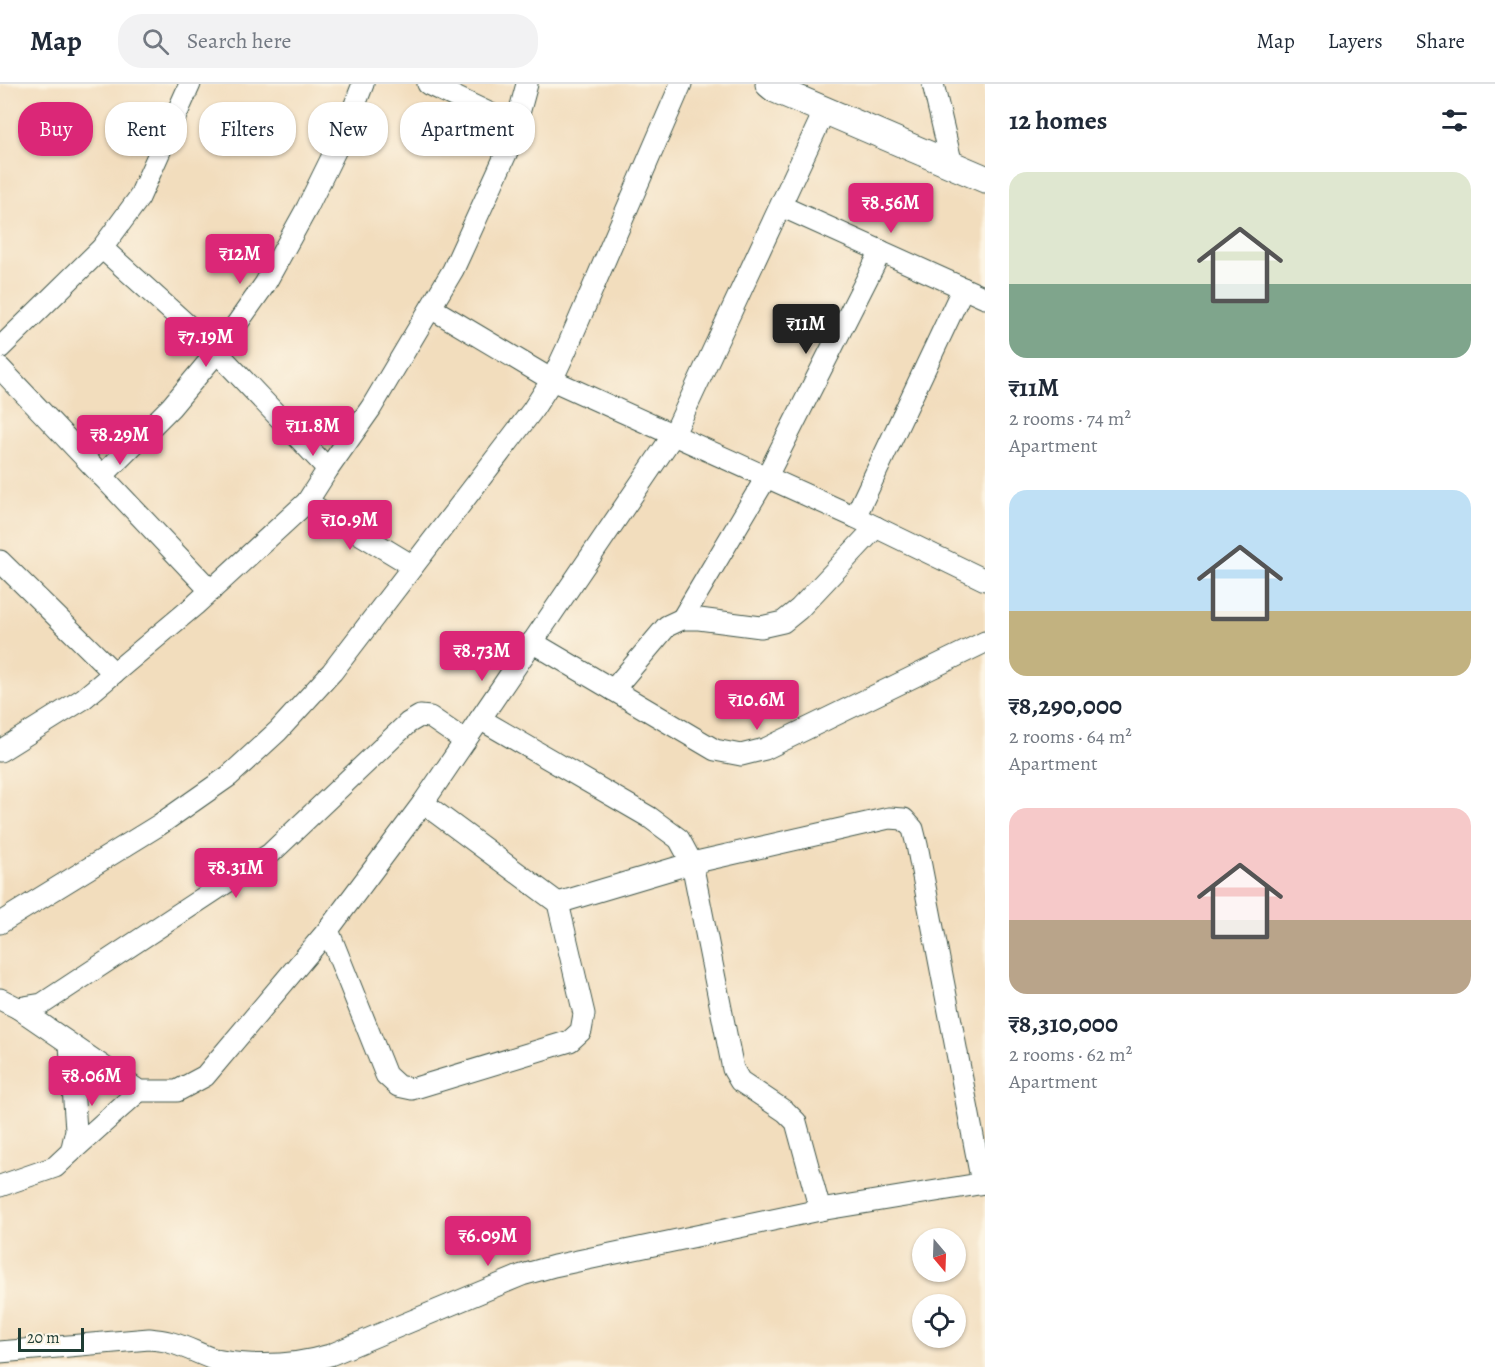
<!DOCTYPE html>
<html lang="en">
<head>
<meta charset="utf-8">
<style>
	body { margin:0; font-family:Alegreya,serif; background:#f2f2f3; color:#1f2937; height:100vh; display:flex; flex-direction:column; font-size:22px; white-space:nowrap }
	* { box-sizing:border-box; margin:0 }
	p { font-size:20px; color:#747a83 }
	.icon { flex:none; width:33px; height:33px; fill:none; stroke:currentColor; stroke-width:2; stroke-linecap:round; stroke-linejoin:round }
	.map { position:relative; flex:1; overflow:hidden }
	.drawer { display:flex; flex-direction:column; background:#fff; width:510px }
	.drawer>* { flex:none }
	.top-card { position:absolute; left:18px; top:18px; width:570px; height:54px; display:flex; gap:12px }
	.needle { width:39px; rotate:161deg }
	.fabs { position:absolute; left:912px; top:1144px; display:grid; gap:12px }
	.fabs a { display:grid; place-items:center; width:54px; height:54px; border-radius:50%; background:#fff; box-shadow:0 2px 4px #0004; font-size:30px }
	.scale { position:absolute; left:18px; bottom:15px; width:66px; box-sizing:border-box; padding-left:6px; border:3px solid #1f3d34; border-top:0; font-size:16px; line-height:21px; white-space:nowrap; color:#1f3d34; -webkit-text-stroke:4px #fcf5e5; paint-order:stroke }
	.price { position:absolute; translate:-50% -51px; padding:0 14px; border-radius:6px; background:#db2777; color:#fff; font-size:20px; line-height:39px; filter:drop-shadow(0 2px 3px #0008) }
	.price::after { content:''; position:absolute; left:50%; top:36px; width:18px; height:14px; margin-left:-9px; background:inherit; clip-path:polygon(0 0,100% 0,50% 100%) }
	.price.active { background:#222; color:#fff }
	ul { padding:0; list-style:none }
	li { display:grid; align-content:center; gap:12px; height:318px; padding:0 24px }
	li span { display:grid; place-items:center; height:186px; border-radius:18px; color:#555 }
	li>.icon { margin-inline-start:auto }
	span .icon { width:108px; height:108px; fill:#fffc; stroke-width:1 }
	li b { font-size:26px }
	h2 { display:flex; justify-content:space-between; align-items:center; height:72px; padding:0 24px; font-size:26px }
	.pill { padding:0 21px; border-radius:24px; background:#fff; box-shadow:0 2px 4px #0004; font-size:21px; line-height:54px }
	.pill.active { background:#db2777; color:#fff }
	header { display:flex; align-items:center; gap:36px; box-sizing:border-box; height:84px; padding:0 30px; background:#fff; border-bottom:2px solid #e0e1e3 }
	header strong { font-size:28px }
	nav { display:flex; gap:33px; margin-inline-start:auto; font-size:21px }
	.search { width:420px; height:54px; background:#f2f2f3; display:flex; align-items:center; gap:15px; box-sizing:border-box; padding:0 21px; border-radius:24px; color:#747a83; font-size:22px }
	main { display:flex; flex:1; min-height:0 }
	.map>svg:first-child { display:block }
	.lines { fill:none; stroke-linecap:round; stroke-linejoin:round }
	.minor-casing { stroke:#3f5549; stroke-width:23 }
	.tertiary-casing { stroke:#3f5549; stroke-width:29 }
	.minor { stroke:#fff; stroke-width:21 }
	.tertiary { stroke:#fff; stroke-width:27 }
</style>
</head>
<body>
<header>
<strong>Map</strong>
<div class="search"><svg class="icon" aria-label="search" viewBox="0 0 24 24"><circle cx="10" cy="10" r="6"/><path d="M15 15l6 6"/></svg>Search here</div>
<nav><a>Map</a><a>Layers</a><a>Share</a></nav>
</header>
<main>
<div class="map">
<svg width="985" height="1283" viewBox="0 0 985 1283">
	<rect width="100%" height="100%" fill="#fcf5e5"/>
	<filter id="ink" filterUnits="userSpaceOnUse"><feTurbulence type="fractalNoise" baseFrequency=".0167" numOctaves="2"/><feDisplacementMap in="SourceGraphic" scale="12" xChannelSelector="R" yChannelSelector="G"/><feConvolveMatrix kernelMatrix="1 2 1 2 8 2 1 2 1" color-interpolation-filters="sRGB"/></filter>
	<filter id="wash" filterUnits="userSpaceOnUse"><feTurbulence type="fractalNoise" baseFrequency=".008" numOctaves="4" result="noise"/><feDisplacementMap in="SourceGraphic" scale="24" xChannelSelector="R" yChannelSelector="G"/><feGaussianBlur stdDeviation="1.35" result="paint"/><feColorMatrix in="noise" values="0 0 0 0 0 0 0 0 0 0 0 0 0 0 0 0 0 1.4 0 .05"/><feComposite in="paint" operator="in"/></filter>
	<g filter="url(#wash)">
		<rect width="100%" height="100%" fill="#f2ddbd"/>
	</g>
	<g filter="url(#ink)">
		<g class="lines">
			<g class="minor-casing">
				<g id="minor">
					<path d="M428,0L516,42"/>
					<path d="M933,0L952,81"/>
					<path d="M781,122L985,214"/>
					<path d="M102,164L217,268L328,385"/>
					<path d="M431,224L552,296L855,433L985,496"/>
					<path d="M0,264L102,164L139,114L190,0"/>
					<path d="M0,284L211,507"/>
					<path d="M102,392L171,323L217,268L265,200L307,124L344,49L363,0"/>
					<path d="M307,418L413,482"/>
					<path d="M855,433L963,204"/>
					<path d="M0,477L114,589"/>
					<path d="M682,535L767,392L881,167"/>
					<path d="M532,558L715,666L741,671L765,665L985,558"/>
					<path d="M613,606L667,542L682,535H699L761,543L783,538L799,525L876,443"/>
					<path d="M480,635L649,733L679,755L692,779L733,985L740,997L786,1028L796,1038L820,1126"/>
					<path d="M0,667L83,615L195,521L307,418L328,385L371,324L453,186L511,59L527,0"/>
					<path d="M558,819L692,779L889,734L904,735L913,745L917,761L982,1099"/>
					<path d="M0,839L159,741L229,692L278,647L332,588L532,327L552,296L566,266L681,0"/>
					<path d="M328,846L386,991L398,1002L412,1005L570,957L581,947L584,930L558,819L423,719"/>
					<path d="M0,915L18,924L42,920L259,777L270,770L408,639L420,632L430,633L465,657"/>
					<path d="M18,924L139,1007H177L205,992L328,846L423,719L674,350L825,26"/>
					<path d="M71,1068L139,1007"/>
					<path d="M0,1102L55,1083L71,1068L76,1046L70,961"/>
					<path d="M0,1268L149,1255C157,1256 165,1256 172,1259C187,1263 201,1271 216,1276C253,1283 293,1282 330,1271L522,1191L554,1182L820,1126L985,1099"/>
				</g>
			</g>
			<g class="tertiary-casing">
				<path id="tertiary" d="M769,0L775,5L985,95"/>
			</g>
			<use href="#minor" class="minor"/>
			<use href="#tertiary" class="tertiary"/>
		</g>
	</g>
</svg>
<div class="fabs">
<a><svg class="needle" viewBox="-14 -14 28 28"><path d="M0-13l5 13h-10z" fill="#e53935"/><path d="M0 13l5-13h-10z" fill="#747a83"/></svg></a>
<a><svg class="icon" aria-label="locate" viewBox="0 0 24 24"><circle cx="12" cy="12" r="6"/><path d="M12 2v4M12 18v4M2 12h4M18 12h4"/></svg></a>
</div>
<div class="scale">20 m</div>
<b class="price" style="left:891px;top:150px">₹8.56M</b>
<b class="price" style="left:240px;top:201px">₹12M</b>
<b class="price active" style="left:806px;top:271px">₹11M</b>
<b class="price" style="left:206px;top:284px">₹7.19M</b>
<b class="price" style="left:313px;top:373px">₹11.8M</b>
<b class="price" style="left:120px;top:382px">₹8.29M</b>
<b class="price" style="left:350px;top:467px">₹10.9M</b>
<b class="price" style="left:482px;top:598px">₹8.73M</b>
<b class="price" style="left:757px;top:647px">₹10.6M</b>
<b class="price" style="left:236px;top:815px">₹8.31M</b>
<b class="price" style="left:92px;top:1023px">₹8.06M</b>
<b class="price" style="left:488px;top:1183px">₹6.09M</b>
<div class="top-card">
<a class="pill active">Buy</a>
<a class="pill">Rent</a>
<a class="pill">Filters</a>
<a class="pill">New</a>
<a class="pill">Apartment</a>
</div>
</div>
<section class="drawer">
<h2>12 homes<svg class="icon" aria-label="filters" viewBox="0 0 24 24"><path d="M4 7h16M4 17h16"/><circle cx="9" cy="7" r="2"/><circle cx="15" cy="17" r="2"/></svg></h2>
<ul>
<li><span style="background:linear-gradient(#dfe7d0 60%,#7fa58c 0)"><svg class="icon" aria-label="home" viewBox="0 0 24 24"><path d="M3 11l9-7 9 7M6 9v11h12V9"/></svg></span><div><b>₹11M</b><p>2 rooms · 74 m²</p><p>Apartment</p></div></li>
<li><span style="background:linear-gradient(#bfe0f5 65%,#c2b280 0)"><svg class="icon" aria-label="home" viewBox="0 0 24 24"><path d="M3 11l9-7 9 7M6 9v11h12V9"/></svg></span><div><b>₹8,290,000</b><p>2 rooms · 64 m²</p><p>Apartment</p></div></li>
<li><span style="background:linear-gradient(#f6c9c9 60%,#b9a48a 0)"><svg class="icon" aria-label="home" viewBox="0 0 24 24"><path d="M3 11l9-7 9 7M6 9v11h12V9"/></svg></span><div><b>₹8,310,000</b><p>2 rooms · 62 m²</p><p>Apartment</p></div></li>
</ul>
</section>
</main>
</body>
</html>
